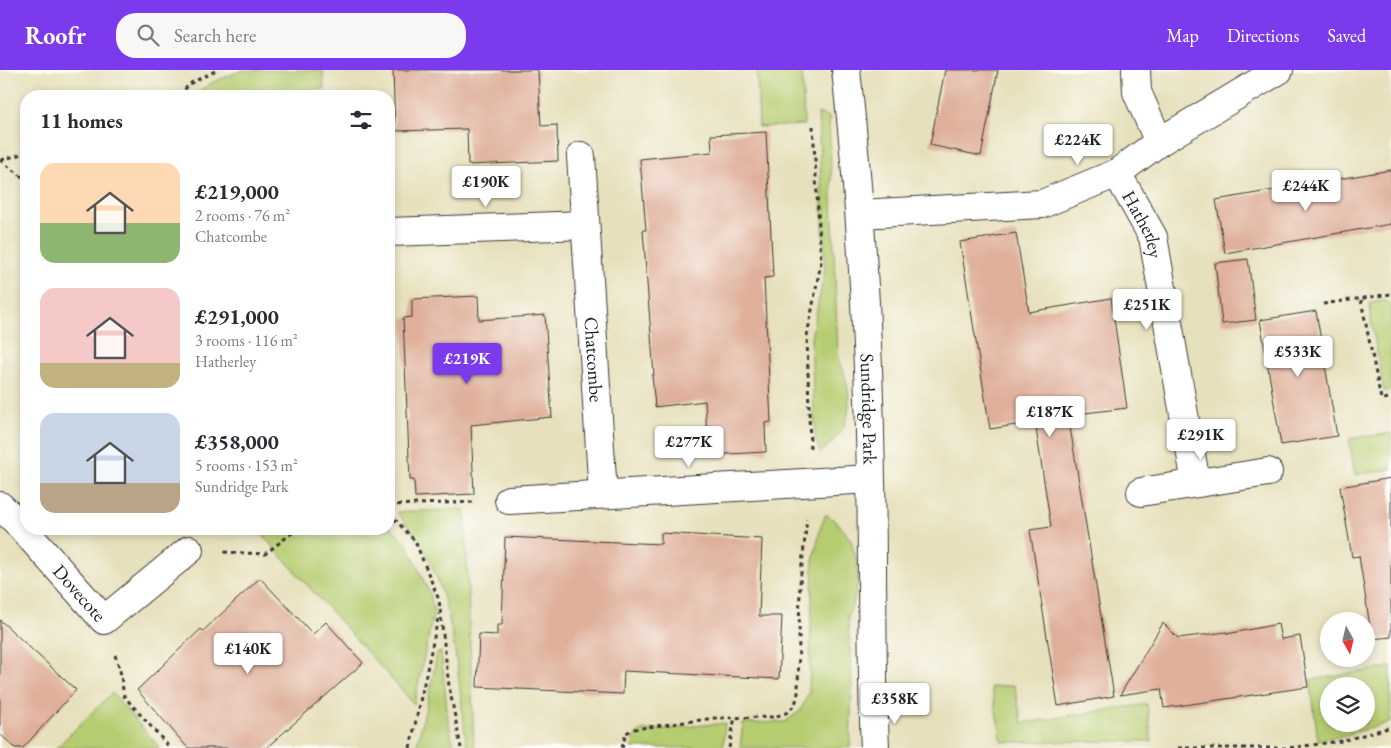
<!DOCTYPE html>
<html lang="en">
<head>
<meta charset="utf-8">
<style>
	body { margin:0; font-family:"EB Garamond",serif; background:#f7f7f7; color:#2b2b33; height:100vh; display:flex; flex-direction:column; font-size:19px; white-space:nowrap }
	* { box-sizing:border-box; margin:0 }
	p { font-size:16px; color:#7c7c81 }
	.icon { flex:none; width:28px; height:28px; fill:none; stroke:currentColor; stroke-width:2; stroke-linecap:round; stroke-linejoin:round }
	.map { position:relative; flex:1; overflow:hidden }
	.sheet { position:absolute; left:20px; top:20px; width:375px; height:445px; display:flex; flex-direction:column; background:#fff; border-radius:20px; box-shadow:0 2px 8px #0003 }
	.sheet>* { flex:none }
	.needle { width:32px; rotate:172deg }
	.buttons { position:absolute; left:1320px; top:542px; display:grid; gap:10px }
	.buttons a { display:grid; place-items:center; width:55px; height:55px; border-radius:50%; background:#fff; box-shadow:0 2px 8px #0003; font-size:25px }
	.price { position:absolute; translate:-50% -42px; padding:0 11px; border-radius:5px; background:#fff; color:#222; font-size:16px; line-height:32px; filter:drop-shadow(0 1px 2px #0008) }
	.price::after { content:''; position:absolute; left:50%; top:30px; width:15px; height:11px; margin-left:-8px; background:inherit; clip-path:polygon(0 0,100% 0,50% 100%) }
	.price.selected { background:#7c3aed; color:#fff }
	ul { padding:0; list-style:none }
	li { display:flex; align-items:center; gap:15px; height:125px; padding:0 20px }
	li span { display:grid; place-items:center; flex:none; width:140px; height:100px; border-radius:15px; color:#555 }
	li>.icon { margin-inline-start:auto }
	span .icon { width:60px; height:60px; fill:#fffc; stroke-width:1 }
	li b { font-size:21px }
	h2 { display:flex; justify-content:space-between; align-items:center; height:60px; padding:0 20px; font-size:21px }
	header { display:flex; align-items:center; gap:30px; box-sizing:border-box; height:70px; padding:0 25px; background:#7c3aed; color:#fff }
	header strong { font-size:24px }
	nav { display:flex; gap:28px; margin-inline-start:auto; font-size:18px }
	.search { width:350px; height:45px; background:#f7f7f7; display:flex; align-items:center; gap:12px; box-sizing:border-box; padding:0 18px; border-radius:20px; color:#7c7c81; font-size:19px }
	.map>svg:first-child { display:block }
	.green { fill:#b6cc70; stroke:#697446; fill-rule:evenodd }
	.building { fill:#dfaf9a }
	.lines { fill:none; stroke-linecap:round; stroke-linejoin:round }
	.minor-casing { stroke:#3a3934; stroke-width:30 }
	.path { stroke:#3a3934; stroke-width:3; stroke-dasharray:4 4; stroke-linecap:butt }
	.minor { stroke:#fff; stroke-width:28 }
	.labels { text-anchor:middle; stroke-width:4; stroke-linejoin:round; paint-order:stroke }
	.street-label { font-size:19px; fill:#1c1c1c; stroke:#fdfcf7 }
</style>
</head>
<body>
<header>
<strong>Roofr</strong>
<div class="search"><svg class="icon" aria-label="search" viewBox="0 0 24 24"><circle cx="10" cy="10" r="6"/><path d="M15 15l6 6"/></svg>Search here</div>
<nav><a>Map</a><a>Directions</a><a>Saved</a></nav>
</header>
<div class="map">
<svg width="1391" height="678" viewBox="0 0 1391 678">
	<rect width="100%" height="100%" fill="#fdfcf7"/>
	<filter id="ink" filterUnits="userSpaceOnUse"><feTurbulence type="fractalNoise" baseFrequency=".02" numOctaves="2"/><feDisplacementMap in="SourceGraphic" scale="10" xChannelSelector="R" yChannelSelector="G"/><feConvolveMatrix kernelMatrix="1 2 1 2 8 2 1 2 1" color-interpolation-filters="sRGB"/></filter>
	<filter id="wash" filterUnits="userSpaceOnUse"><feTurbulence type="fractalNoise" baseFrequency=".0096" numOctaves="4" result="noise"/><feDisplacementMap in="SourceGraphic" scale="20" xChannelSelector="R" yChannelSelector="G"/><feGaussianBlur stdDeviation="1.12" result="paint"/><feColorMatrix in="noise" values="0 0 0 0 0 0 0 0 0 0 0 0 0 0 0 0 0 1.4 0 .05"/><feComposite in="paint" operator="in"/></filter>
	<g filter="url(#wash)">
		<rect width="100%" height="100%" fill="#e7e0bc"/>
		<g class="green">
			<path d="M243,0H323L324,19L193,26L211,13Z"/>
			<path d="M757,0H802L804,55L759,57Z"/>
			<path d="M818,43L829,47L838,285C847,310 857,339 839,364C834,371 826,377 820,383L815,367L811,268L825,200Z"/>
			<path d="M1383,231L1391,234V320L1384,321L1371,250L1370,233Z"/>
			<path d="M1391,363V399L1355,405L1349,369Z"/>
			<path d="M465,439L474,678H468L466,672C458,607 455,538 424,479C417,466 406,454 397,442Z"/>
			<path d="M826,444L839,454L851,470L857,492L858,513L854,530L848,546L852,615L850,678H740L743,653L785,652L800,641L809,622L813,491L821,456Z"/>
			<path d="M389,455L407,474L430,524L434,541L414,634L257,459H389Z"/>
			<path d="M441,582L448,649L454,678H416L431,617L437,583Z"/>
			<path d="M1391,597V652L1343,666L1318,670L1310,610ZM1329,616H1366V654H1329Z"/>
			<path d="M1014,615L1022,653L1147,634L1152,671L1002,672L991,617Z"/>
			<path d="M112,623L160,678H56Z"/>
			<path d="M725,653L723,678H632L633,668L641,661Z"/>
		</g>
		<g id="blocks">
			<g class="building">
				<path d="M393,0H538L541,56L557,55L558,91L468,95L467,59L395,61Z"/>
				<path d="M945,0H998L981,86L930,75Z"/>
				<path d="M766,62L773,207L764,208L771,352L765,353L766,382L708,385L705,331L655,337L652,305H654L643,160H646L640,89L712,82L711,65Z"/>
				<path d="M1391,100V154L1225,183L1216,130Z"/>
				<path d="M1016,163L1029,242L1111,228L1127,338L1068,345L1114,626L1058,636L1030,460L1051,457L1035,352L990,359L960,172Z"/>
				<path d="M1248,189L1256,250L1222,254L1215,193Z"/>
				<path d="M478,226L479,250L545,245L552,347L471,355L474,424L415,427L414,410H410L403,248L412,247V229Z"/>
				<path d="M1316,241L1337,366L1281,375L1260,250Z"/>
				<path d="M1391,408V567L1372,569L1359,486L1352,487L1340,417Z"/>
				<path d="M661,463L762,469L759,546H782L779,609L624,601L623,624L477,617L479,564L497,565V555H502L505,467L661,474Z"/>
				<path d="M260,508L313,564L326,552L363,593L266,678H188L137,620L201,559L203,561Z"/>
				<path d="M0,550L76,620L23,678H15L0,664Z"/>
				<path d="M1163,553L1178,568L1227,562V564L1278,554L1281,569L1300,566L1308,617L1164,638L1161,619L1120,625Z"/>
			</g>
		</g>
	</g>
	<g filter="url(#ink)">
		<use href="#blocks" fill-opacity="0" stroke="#3a3934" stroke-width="1"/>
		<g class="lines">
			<g class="minor-casing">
				<g id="minor">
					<path id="s1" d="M846,0C861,136 869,273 871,410C873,499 871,589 875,678"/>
					<path d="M1136,0L1137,22L1159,72"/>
					<path id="s2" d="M581,86L603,424"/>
					<path id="s3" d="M1117,103L1153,167L1196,413"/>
					<path d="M860,144L1042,134L1117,103L1159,72L1279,0"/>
					<path d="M389,162L585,155"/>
					<path d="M1141,422L1268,402"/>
					<path d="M509,430L871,409"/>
					<path id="s4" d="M0,436L15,450L104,550L189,480"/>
				</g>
			</g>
			<g class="path">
				<path d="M180,26L189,14L217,0"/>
				<path d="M0,90L26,110"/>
				<path d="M1,90L26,83"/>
				<path d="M1361,230L1381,329L1391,328"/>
				<path d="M1323,234L1391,224"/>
				<path d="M810,378L807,266L821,192L813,56"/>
				<path d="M389,435L473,432"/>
				<path d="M389,443L415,471L439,530L449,616L461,678"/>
				<path d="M224,482L265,484L297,459"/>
				<path d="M115,585L120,600L124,626L170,678"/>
				<path d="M410,678L439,544"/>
				<path d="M622,678L626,663L634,659L715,648L774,647L786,643L795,635L798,623L800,513L807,449"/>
				<path d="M729,678L735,647"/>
				<path d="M1178,678H1288L1342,671L1391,657"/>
			</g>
			<use href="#minor" class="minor"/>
		</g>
	</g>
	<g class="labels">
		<g class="street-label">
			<text dy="7" stroke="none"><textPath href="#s3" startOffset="58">Hatherley</textPath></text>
			<text dy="7" stroke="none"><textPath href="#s2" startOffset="204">Chatcombe</textPath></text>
			<text dy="7" stroke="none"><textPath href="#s1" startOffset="340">Sundridge Park</textPath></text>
			<text dy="7" stroke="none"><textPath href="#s4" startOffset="118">Dovecote</textPath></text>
		</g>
	</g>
</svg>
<div class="buttons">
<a><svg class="needle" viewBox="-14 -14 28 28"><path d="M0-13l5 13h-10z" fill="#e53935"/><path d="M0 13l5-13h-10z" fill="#7c7c81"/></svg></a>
<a><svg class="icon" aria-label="layers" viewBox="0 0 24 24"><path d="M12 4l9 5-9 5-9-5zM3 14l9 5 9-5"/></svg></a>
</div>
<b class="price" style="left:1078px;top:96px">£224K</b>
<b class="price" style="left:486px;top:138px">£190K</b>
<b class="price" style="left:1306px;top:142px">£244K</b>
<b class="price" style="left:1147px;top:261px">£251K</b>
<b class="price" style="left:1298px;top:308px">£533K</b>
<b class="price selected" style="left:467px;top:315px">£219K</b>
<b class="price" style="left:1050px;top:368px">£187K</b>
<b class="price" style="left:1201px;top:391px">£291K</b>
<b class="price" style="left:689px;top:398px">£277K</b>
<b class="price" style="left:248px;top:605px">£140K</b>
<b class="price" style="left:895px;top:655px">£358K</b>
<section class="sheet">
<h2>11 homes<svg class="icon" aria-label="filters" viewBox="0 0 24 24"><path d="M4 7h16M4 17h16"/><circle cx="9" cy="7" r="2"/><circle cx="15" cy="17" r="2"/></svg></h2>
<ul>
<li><span style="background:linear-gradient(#ffd9b3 60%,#8fb573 0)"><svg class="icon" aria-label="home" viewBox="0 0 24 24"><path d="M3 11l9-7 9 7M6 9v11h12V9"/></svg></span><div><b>£219,000</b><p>2 rooms · 76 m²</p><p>Chatcombe</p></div></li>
<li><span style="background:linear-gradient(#f6c9c9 75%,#c2b280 0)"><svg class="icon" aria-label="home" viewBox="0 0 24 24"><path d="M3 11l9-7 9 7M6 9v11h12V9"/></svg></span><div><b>£291,000</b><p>3 rooms · 116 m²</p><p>Hatherley</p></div></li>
<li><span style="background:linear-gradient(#c9d6e8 70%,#b9a48a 0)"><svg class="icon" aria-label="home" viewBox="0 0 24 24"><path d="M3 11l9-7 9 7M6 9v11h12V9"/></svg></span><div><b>£358,000</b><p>5 rooms · 153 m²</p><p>Sundridge Park</p></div></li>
</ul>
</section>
</div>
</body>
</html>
